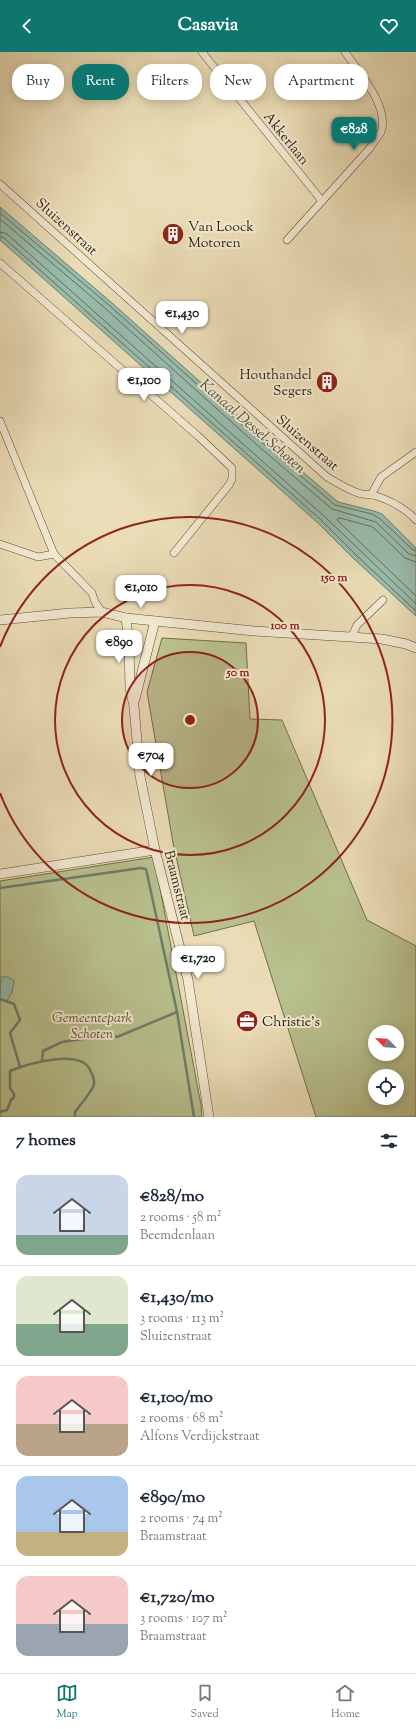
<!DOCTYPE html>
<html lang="en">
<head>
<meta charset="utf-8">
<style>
	body { margin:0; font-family:"Sorts Mill Goudy",serif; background:#f2f2f3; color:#1f2937; height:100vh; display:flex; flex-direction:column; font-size:15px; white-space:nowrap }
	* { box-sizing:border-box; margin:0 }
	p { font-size:13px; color:#747a83 }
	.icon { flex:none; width:22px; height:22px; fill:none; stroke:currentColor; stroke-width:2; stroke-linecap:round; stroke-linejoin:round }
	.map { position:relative; height:1065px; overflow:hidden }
	.details { display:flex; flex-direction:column; background:#fff; flex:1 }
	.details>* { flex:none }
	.guide { position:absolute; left:12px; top:12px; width:392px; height:36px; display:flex; gap:8px }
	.needle { width:26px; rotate:294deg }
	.fabs { position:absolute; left:368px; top:973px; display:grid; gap:8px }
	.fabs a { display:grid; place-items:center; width:36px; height:36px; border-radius:50%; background:#fff; box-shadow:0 2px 10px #0003; font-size:20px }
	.price { position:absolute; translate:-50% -34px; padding:0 9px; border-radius:8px; background:#fff; color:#222; font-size:13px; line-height:26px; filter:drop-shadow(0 1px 2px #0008) }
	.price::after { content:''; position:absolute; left:50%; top:24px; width:12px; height:9px; margin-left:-6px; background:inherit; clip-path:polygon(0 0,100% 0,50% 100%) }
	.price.selected { background:#0f766e; color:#fff }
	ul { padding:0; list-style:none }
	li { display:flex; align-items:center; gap:12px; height:100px; padding:0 16px }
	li+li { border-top:1px solid #e0e1e3 }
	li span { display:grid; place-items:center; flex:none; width:112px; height:80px; border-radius:12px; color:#555 }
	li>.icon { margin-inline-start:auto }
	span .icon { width:48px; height:48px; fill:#fffc; stroke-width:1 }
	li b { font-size:17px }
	h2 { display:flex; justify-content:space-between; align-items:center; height:48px; padding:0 16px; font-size:17px }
	.pill { padding:0 14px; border-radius:16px; background:#fff; box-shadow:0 2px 10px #0003; font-size:14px; line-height:36px }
	.pill.selected { background:#0f766e; color:#fff }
	header { display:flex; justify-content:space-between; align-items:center; height:52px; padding:0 16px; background:#0f766e; color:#fff; font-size:18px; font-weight:700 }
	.menu { display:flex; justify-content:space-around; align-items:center; height:56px; border-top:1px solid #e0e1e3; background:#fff; font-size:11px; color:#747a83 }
	.menu a { display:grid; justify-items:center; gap:2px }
	.menu .selected { color:#0f766e }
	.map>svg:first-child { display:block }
	.green { fill:#b8c08d; stroke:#726f4c; fill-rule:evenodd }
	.water { fill:#98bcad; stroke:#6d7d6c }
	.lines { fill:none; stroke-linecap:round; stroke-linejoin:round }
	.shore { stroke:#626d5c; stroke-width:1 }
	.stream { stroke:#6d7d6c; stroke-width:2.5 }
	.minor-casing { stroke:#5c4e36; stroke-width:8 }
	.tertiary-casing { stroke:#5c4e36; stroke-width:10 }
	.minor { stroke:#f1e8d0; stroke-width:7 }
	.tertiary { stroke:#f1e8d0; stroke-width:9 }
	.ring { fill:none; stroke:#8f2418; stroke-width:2 }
	.labels { text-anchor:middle; stroke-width:4; stroke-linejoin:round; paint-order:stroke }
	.street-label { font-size:14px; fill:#2d1e0b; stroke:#f1e8d0 }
	.poi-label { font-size:14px; fill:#2d1e0b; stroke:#f1e8d0; text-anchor:start }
	.park-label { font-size:14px; font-style:italic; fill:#574f32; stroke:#f1e8d0 }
	.water-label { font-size:15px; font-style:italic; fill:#4d4d3c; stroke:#f1e8d0 }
	.centre { fill:#8f2418; stroke:#f1e8d0; stroke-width:2 }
	.ring-label { font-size:12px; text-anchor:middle; font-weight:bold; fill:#8f2418; stroke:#f1e8d0; stroke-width:4; stroke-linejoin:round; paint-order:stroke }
</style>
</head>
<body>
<header><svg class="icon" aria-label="back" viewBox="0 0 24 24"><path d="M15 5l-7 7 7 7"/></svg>Casavia<svg class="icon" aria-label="heart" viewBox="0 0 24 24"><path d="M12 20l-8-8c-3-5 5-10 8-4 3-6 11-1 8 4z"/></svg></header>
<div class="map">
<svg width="416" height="1065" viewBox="0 0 416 1065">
	<rect width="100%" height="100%" fill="#eadcb6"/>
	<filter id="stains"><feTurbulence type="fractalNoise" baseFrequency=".005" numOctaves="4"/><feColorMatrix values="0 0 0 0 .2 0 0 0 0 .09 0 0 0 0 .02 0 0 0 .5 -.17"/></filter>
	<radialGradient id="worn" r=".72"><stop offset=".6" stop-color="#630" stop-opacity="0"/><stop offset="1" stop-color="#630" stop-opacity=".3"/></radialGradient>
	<g class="green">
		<path d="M162,586L246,591L250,667L282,668L367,868L416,894V1065H316L254,869L194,884L173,791L147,640ZM375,980H397V1002H375ZM375,1024H397V1046H375Z"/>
		<path d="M154,805L201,1053L202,1065H0V829Z"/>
	</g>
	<g class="water">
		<path d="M0,155L112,251L263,386L338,450L374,459L382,462L416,496V564L353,506L318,471L0,188Z"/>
		<path d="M1,925H8L14,929L12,940L7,949L0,947Z"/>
	</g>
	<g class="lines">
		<g class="shore">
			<path d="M0,161L110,254L260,389L335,453L372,462L379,466L412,497L416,499"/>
			<path d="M0,167L106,257L257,393L332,457L376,470L409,502L416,504"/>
			<path d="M0,180L7,182L324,464L416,552"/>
			<path d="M0,185L4,186L321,468L356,503L416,559"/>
			<path d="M416,510L405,506L373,475L340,466L337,467L338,469L416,544"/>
		</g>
		<g class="stream">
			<path d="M0,836L141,816L146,817L177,960L194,1065"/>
			<path d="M0,947L14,952L20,968L10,981L20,1015"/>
			<path d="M42,1009L43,999L62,990L109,983L117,985L177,960"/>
			<path d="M0,1060L7,1058L11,1048L14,1045V1042L10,1036V1019C27,1012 83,995 91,1020C93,1024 96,1030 93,1035C89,1043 81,1052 75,1060V1065"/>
		</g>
		<g class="minor-casing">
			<g id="minor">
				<path d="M202,0L322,149"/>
				<path d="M0,132L327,425C337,431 347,437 358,441C363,443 368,442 373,443C390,448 404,455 416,468"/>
				<path d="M287,188L370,96C373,91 378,85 381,80C390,55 359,20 345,0"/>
				<path d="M0,211L198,384L232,416V427L229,433L174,501"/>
				<path d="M0,369L54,502L92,541L95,550L102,560"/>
				<path d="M371,443L381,425L416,400"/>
				<path d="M0,492L38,505L54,502"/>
				<path d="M352,584L357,573L383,548"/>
			</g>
		</g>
		<g class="tertiary-casing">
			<g id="tertiary">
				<path d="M126,566L129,592L130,636L134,654L140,724L155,798L188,928L209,1065"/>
				<path d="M0,568L70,561L102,560L126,566L254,579L382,587L406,592L416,596"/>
				<path d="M135,647L155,569"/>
				<path d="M0,822L155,798"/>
			</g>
		</g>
		<use href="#minor" class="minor"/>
		<use href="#tertiary" class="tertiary"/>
	</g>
	<circle cx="190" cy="668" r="68" fill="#8f2418" fill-opacity=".12"/>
	<g class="ring">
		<circle cx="190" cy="668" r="68"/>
		<circle cx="190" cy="668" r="135"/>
		<path d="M0 595A203 203 0 1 1 0 741"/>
	</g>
	<defs>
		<g id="building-disc" transform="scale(1.15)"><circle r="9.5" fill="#8f2418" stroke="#f1e8d0"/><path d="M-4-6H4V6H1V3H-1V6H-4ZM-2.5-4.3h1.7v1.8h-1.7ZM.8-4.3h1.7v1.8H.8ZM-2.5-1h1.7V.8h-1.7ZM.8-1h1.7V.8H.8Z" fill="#fff"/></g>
		<g id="office-disc" transform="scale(1.15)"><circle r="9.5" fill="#8f2418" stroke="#f1e8d0"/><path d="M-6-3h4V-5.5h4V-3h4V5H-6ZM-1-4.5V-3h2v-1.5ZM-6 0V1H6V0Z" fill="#fff"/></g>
	</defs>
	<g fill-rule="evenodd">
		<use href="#building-disc" x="173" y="182"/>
		<use href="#building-disc" x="327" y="330"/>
		<use href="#office-disc" x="247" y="969"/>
	</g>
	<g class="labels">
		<g class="street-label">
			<text transform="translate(287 86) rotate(51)" y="5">Akkerlaan</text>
			<text transform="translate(67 174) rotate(42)" y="5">Sluizenstraat</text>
			<text transform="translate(308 390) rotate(41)" y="5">Sluizenstraat</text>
			<text transform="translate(178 833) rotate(76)" y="5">Braamstraat</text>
		</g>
		<g class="poi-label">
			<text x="188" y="179">Van Loock<tspan x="188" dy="16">Motoren</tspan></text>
			<text x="312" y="327" text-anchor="end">Houthandel<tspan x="312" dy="16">Segers</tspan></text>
			<text x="262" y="974">Christie's</text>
		</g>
		<g class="park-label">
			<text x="92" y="970">Gemeentepark<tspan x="92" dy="16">Schoten</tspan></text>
		</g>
		<g class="water-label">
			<text transform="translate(253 374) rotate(41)" y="5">Kanaal Dessel-Schoten</text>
		</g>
	</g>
	<circle cx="190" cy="668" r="6" class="centre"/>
	<g class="ring-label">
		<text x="334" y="529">150 m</text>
		<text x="285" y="577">100 m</text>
		<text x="238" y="624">50 m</text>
	</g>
	<rect width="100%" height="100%" filter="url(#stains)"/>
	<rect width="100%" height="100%" fill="url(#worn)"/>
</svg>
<div class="fabs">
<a><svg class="needle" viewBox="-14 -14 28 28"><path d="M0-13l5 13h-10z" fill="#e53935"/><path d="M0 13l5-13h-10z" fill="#747a83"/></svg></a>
<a><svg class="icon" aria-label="locate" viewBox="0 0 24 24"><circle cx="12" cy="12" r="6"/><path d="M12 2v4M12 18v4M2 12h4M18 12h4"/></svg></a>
</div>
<b class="price selected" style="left:354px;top:99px">€828</b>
<b class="price" style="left:182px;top:283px">€1,430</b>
<b class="price" style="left:144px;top:350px">€1,100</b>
<b class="price" style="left:141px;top:557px">€1,010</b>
<b class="price" style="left:119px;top:612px">€890</b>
<b class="price" style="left:151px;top:725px">€704</b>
<b class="price" style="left:198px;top:928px">€1,720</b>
<div class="guide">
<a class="pill">Buy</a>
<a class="pill selected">Rent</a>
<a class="pill">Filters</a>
<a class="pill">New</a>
<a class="pill">Apartment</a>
</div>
</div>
<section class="details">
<h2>7 homes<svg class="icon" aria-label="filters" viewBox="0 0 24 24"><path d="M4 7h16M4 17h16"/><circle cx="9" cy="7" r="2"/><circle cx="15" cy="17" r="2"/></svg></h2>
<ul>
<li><span style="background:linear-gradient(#c9d6e8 75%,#7fa58c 0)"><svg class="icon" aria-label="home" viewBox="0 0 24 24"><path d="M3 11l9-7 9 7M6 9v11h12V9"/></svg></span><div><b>€828/mo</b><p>2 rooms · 58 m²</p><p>Beemdenlaan</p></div></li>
<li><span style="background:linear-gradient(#dfe7d0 60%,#7fa58c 0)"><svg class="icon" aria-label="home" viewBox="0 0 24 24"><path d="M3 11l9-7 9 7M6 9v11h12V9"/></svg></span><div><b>€1,430/mo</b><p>3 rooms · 113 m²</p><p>Sluizenstraat</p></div></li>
<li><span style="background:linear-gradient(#f6c9c9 60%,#b9a48a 0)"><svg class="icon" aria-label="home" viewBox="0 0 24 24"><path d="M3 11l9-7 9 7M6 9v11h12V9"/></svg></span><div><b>€1,100/mo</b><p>2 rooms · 68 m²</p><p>Alfons Verdijckstraat</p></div></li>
<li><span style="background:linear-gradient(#a9c7e8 70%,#c2b280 0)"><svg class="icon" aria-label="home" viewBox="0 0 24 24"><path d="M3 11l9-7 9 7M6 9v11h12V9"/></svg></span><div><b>€890/mo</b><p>2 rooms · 74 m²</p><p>Braamstraat</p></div></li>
<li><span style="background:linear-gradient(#f6c9c9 60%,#9aa5b1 0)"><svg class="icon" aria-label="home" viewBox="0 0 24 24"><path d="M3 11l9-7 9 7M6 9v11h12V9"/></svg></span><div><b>€1,720/mo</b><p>3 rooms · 107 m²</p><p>Braamstraat</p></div></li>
</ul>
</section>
<nav class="menu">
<a class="selected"><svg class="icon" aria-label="map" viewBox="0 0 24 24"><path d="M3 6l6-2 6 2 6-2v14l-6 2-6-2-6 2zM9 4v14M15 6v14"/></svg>Map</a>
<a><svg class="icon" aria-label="saved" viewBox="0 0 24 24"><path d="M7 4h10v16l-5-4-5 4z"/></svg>Saved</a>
<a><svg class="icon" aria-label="home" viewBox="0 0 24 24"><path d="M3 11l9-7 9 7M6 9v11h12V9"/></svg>Home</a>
</nav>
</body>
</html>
